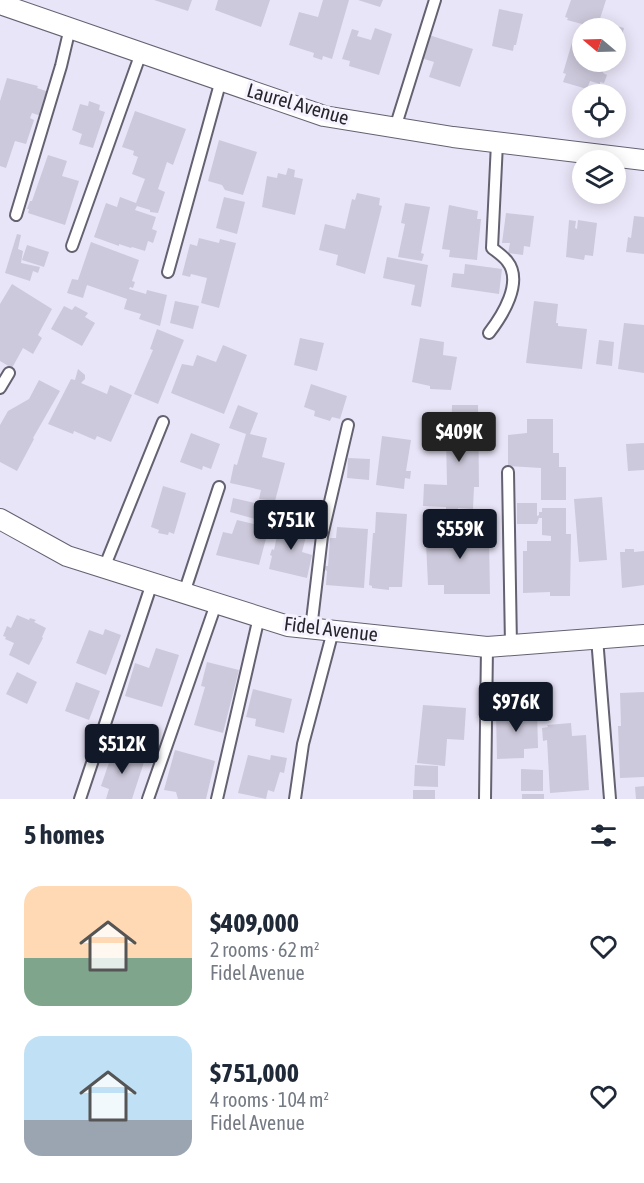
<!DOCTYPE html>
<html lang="en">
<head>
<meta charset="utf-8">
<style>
	body { margin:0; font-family:"Asap Condensed",sans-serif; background:#f6f6f7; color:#1f2937; height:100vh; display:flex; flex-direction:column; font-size:22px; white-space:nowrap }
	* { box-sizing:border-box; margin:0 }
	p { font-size:20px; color:#747a83 }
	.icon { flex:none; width:33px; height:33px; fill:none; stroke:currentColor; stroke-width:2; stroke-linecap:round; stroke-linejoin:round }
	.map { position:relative; height:799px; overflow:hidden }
	.sheet { display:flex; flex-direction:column; background:#fff; flex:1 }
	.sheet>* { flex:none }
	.needle { width:39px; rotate:289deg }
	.buttons { position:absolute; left:572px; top:18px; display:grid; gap:12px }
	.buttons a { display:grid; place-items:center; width:54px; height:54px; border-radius:50%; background:#fff; box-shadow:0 3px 15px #0003; font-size:30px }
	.price { position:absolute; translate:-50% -51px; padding:0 14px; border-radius:6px; background:#111827; color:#fff; font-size:20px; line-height:39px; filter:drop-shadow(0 2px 3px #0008) }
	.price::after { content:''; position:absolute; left:50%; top:36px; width:18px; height:14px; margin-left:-9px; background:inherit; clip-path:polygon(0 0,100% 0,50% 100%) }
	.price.on { background:#222; color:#fff }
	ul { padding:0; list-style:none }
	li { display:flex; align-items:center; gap:18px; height:150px; padding:0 24px }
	li span { display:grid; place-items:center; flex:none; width:168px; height:120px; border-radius:18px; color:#555 }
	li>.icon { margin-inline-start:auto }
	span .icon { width:72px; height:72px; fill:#fffc; stroke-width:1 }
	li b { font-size:26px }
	h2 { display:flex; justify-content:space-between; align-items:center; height:72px; padding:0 24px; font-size:26px }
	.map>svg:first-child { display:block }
	.building { fill:#cdc9dc }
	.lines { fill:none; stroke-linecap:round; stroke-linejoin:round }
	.service-casing { stroke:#646171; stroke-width:14 }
	.minor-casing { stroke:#646171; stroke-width:22 }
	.service { stroke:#fff; stroke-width:10 }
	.minor { stroke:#fff; stroke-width:20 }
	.labels { text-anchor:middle; stroke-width:6; stroke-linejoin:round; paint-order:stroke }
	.street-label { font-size:20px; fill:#28262d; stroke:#f6f3ff }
</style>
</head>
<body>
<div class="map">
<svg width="644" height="799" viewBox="0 0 644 799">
	<rect width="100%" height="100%" fill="#e9e5f8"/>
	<g class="building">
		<path d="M154,0H192L188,11Z"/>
		<path d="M218,0H270L261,27L215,10Z"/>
		<path d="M323,0H349L332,59L323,56L322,60L313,57L314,53L289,45L299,12L318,17Z"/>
		<path d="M358,0H383L380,7Z"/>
		<path d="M571,0H606L597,28L567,20L568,18L565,17Z"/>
		<path d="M499,9L523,14L516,45H514L513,51L492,46Z"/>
		<path d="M603,22L624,28L616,58L615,28H601Z"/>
		<path d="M375,28L392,34L379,75L349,66L350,61L342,59L352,29L359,31L357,36L371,40Z"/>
		<path d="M429,35L473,49L460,87L429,77L434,62L421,58Z"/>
		<path d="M574,36L582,39V62H614L612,69L605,67L603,73L607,75L604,83L600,82V84L590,81L587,89L563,82L566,74L563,73Z"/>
		<path d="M7,78L38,86L37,88L49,92L41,116L32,113L30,118L34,120L26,144L15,141L6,168L0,166V101Z"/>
		<path d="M89,101L100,105L99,110L105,112L93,148L79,144L82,134L72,130L80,104L88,106Z"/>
		<path d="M135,111L186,129L173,165L167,162L158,189L165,192L158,213L150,212V210L137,206L135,210L156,217L152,229L157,231L153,243L148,241L145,251L132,247L131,248L119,244V246L94,237L106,203L117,207L120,197L136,203L145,179L132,174L138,157L133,155L134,151L122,147Z"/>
		<path d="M219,140L257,152L243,195L225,190L222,185L208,181Z"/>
		<path d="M48,155L67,161L62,176L79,181L65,225L28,213L29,209H27L30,201H32Z"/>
		<path d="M288,168L295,170L294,177L303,179L295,215L262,207L267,176L277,178L278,173L286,175Z"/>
		<path d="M357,193L380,198L379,205L382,206L365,274L336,265L338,255L319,250L325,224L345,229L352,199L355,200Z"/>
		<path d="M224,197L245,202L237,234L216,228Z"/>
		<path d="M405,203L430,207L421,253L424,254L422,261L398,257L405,224L401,223Z"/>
		<path d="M449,205L478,211L477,219H481L477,260L449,257L450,250L442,249Z"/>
		<path d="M506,213L534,216L530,247L524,246L523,255L508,253L510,243H502Z"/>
		<path d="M634,216L644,217V254L626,252L628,237L631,238Z"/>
		<path d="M569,220L576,221L575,228L577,229L578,220L597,223L593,256L585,255L584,260L566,257Z"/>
		<path d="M17,234L21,235L18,249L23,251L21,263L40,267L38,273L33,271L30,281L5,273Z"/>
		<path d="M199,238L219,243L220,239L236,243L219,308L201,303L207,278L191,274L190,277L182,275L190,244L197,246Z"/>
		<path d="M91,242L139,260L132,281L135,282L133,288L130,287L129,289L146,294L147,290L167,295L160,326L139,319L141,314L124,309L127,299L87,285L83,298L67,293L72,279L78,280Z"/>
		<path d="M27,245L49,252L44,267L22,260Z"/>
		<path d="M387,257L428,265L421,307L411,305L415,285L383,278Z"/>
		<path d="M465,264L502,269L499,294L451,287L453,273L464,274Z"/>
		<path d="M12,284L52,309L38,335L42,338L33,354L23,348L12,368L0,361V304Z"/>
		<path d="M175,301L199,306L193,329L170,323Z"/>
		<path d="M534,301L558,304L556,323H558V326L587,329L582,369L526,363Z"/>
		<path d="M64,306L72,310L75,306L88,313L85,317L95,323L82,346L51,329Z"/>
		<path d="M624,323L644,325V373L618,369Z"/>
		<path d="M157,329L184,340L158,404L134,394L153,350L150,349Z"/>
		<path d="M300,338L324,343L317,371L294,365Z"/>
		<path d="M420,338L444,342L443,355L457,357L451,390L430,389V386L412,382Z"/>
		<path d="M599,340L614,342L612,366L596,364Z"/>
		<path d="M223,345L247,355L224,414L171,393L182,364L193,366L197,355L216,362Z"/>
		<path d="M78,369L85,375V379L81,383L107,394L110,385L132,395L111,442L97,436L95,440L74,431L73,434L48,424L71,379L75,380Z"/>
		<path d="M39,380L60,391L33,438L34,439L17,471L0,462V425L8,411L29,399Z"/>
		<path d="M311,384L347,396L340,419L332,417L330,421L314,416L315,411L304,407Z"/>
		<path d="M238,405L258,413L250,434L267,438L262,457L285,463L275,501L259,499L261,490L230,483L234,464L237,465L246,434L229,428Z"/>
		<path d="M452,405H478L479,487H474L473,509L458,508V511L446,510V507L423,506L424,484L447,485L446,438H451Z"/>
		<path d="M527,419H553V453H559V467H566V500H541V468L508,466V435L527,433Z"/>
		<path d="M191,433L220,444L211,469L203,466L202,470L180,462Z"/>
		<path d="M382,436L411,440L406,471H411L410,479L405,478L404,489L376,485Z"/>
		<path d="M644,443V470L628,471L626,444Z"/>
		<path d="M348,458L370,459L369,480L347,478Z"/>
		<path d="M163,486L186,493L174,534L169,532L168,535L158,533L159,530L151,527Z"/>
		<path d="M602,497L607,560L579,562L574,499Z"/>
		<path d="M233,498L263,505L259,520L230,512Z"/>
		<path d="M517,503H537V516L539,515V512H542V508H566V534H571L570,596H550V592L523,593V551H527V541H551V536L542,535V518H539L537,524H517Z"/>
		<path d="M376,512L407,514L402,587H389V590L372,588V586L369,585L373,533H375Z"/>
		<path d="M457,514L474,517L472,537L489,538L490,594H444V585H428L426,543L451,542V538H448L450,516L457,517Z"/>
		<path d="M237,520L263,526L261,530L268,531L259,565L216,555L223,532L232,534Z"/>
		<path d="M280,522L308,529L302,552L312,555L307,578L269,569L272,556L270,555L272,549L274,550Z"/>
		<path d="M337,527L368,529L364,588L326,585L327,571L325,570V566H328L330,538H336Z"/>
		<path d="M625,549H634V552L644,551V585L622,588L620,552H625Z"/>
		<path d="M17,615L29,620L30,618L36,620L34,622L46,628L42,637L43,638L29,665L9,655L14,643L5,639L6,637L3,636L7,626L11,628Z"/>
		<path d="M105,629L121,635L106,675L76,663L89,630L103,635Z"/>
		<path d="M156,648L179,655L162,707L125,696L135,663L149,668Z"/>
		<path d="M207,662L239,670L223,733L194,725L205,687L201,686Z"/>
		<path d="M17,672L37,682L27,704L6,694Z"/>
		<path d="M76,682L100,691L89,720L65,711Z"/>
		<path d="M253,689L292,699L284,733L255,726L256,719L246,717Z"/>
		<path d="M644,692V777L620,778L618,726H621L620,693Z"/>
		<path d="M423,705L466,708L464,740L447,739L445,766L417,763Z"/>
		<path d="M509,708H537L538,748L524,749V758L497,759L496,713H509Z"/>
		<path d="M571,723L572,736L586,735L589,790L550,793L547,740L543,741L542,728L548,727L547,725Z"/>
		<path d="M114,748L145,759L132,799H106L109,789L101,786Z"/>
		<path d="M175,750L215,761L206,799H178L176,792L164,790Z"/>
		<path d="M248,755L270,760L271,755L287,758L284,773L280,772L274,792L268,790L266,799L238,793Z"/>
		<path d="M415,765L438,766V787L414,786Z"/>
		<path d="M521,769L543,770V791H521Z"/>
		<path d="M644,786V799H636L635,787Z"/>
		<rect x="413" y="790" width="22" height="9"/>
		<rect x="522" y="794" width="22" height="5"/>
	</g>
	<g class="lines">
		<g class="service-casing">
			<g id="service">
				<path d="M395,128L435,0"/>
				<path d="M16,215L61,66L70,28"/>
				<path d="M72,246L141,53"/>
				<path d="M168,272L221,80"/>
				<path d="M489,333C502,316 524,282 507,261C503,256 497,252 492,248L497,143"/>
				<path d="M0,388L9,373"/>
				<path d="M508,472L511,645"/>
				<path d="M104,568L163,422"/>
				<path d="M184,593L219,487"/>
				<path d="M311,629L322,536L348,425"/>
				<path d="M597,638L610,799"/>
				<path d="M80,799L152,583"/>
				<path d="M148,799L216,604"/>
				<path d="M217,799L259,617"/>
				<path d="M295,799L303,744L333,631"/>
				<path d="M485,799L487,647"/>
			</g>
		</g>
		<g class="minor-casing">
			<g id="minor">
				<path d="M0,4L324,116L453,137L644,160"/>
				<path d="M0,519L67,556L288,626L487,647L644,635"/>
			</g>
		</g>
		<use href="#service" class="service"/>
		<use href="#minor" class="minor"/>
	</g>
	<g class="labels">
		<g class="street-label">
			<text transform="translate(298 104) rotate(16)" y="7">Laurel Avenue</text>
			<text transform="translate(331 629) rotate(7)" y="7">Fidel Avenue</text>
		</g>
	</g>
</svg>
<div class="buttons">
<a><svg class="needle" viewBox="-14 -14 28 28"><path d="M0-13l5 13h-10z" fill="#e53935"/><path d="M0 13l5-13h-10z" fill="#747a83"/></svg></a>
<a><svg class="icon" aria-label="locate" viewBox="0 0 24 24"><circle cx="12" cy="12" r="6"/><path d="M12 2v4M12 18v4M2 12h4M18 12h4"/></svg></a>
<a><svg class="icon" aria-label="layers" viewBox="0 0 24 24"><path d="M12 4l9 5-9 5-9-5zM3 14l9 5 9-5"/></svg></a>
</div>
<b class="price on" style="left:459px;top:463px">$409K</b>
<b class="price" style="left:291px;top:551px">$751K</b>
<b class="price" style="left:460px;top:560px">$559K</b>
<b class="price" style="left:516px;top:733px">$976K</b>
<b class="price" style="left:122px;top:775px">$512K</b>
</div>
<section class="sheet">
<h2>5 homes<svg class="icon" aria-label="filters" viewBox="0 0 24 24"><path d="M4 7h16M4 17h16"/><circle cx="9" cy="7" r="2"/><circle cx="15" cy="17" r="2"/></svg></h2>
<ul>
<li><span style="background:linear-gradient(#ffd9b3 60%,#7fa58c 0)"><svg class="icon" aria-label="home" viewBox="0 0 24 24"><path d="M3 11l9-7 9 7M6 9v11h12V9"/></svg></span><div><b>$409,000</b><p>2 rooms · 62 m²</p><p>Fidel Avenue</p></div><svg class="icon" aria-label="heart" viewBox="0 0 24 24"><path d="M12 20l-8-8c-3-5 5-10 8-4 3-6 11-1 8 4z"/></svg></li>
<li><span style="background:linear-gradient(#bfe0f5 70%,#9aa5b1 0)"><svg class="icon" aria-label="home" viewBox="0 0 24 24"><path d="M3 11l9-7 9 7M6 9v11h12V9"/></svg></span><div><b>$751,000</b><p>4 rooms · 104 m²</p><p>Fidel Avenue</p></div><svg class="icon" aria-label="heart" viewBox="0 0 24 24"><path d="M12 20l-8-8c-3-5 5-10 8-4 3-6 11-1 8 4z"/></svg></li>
</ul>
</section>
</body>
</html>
